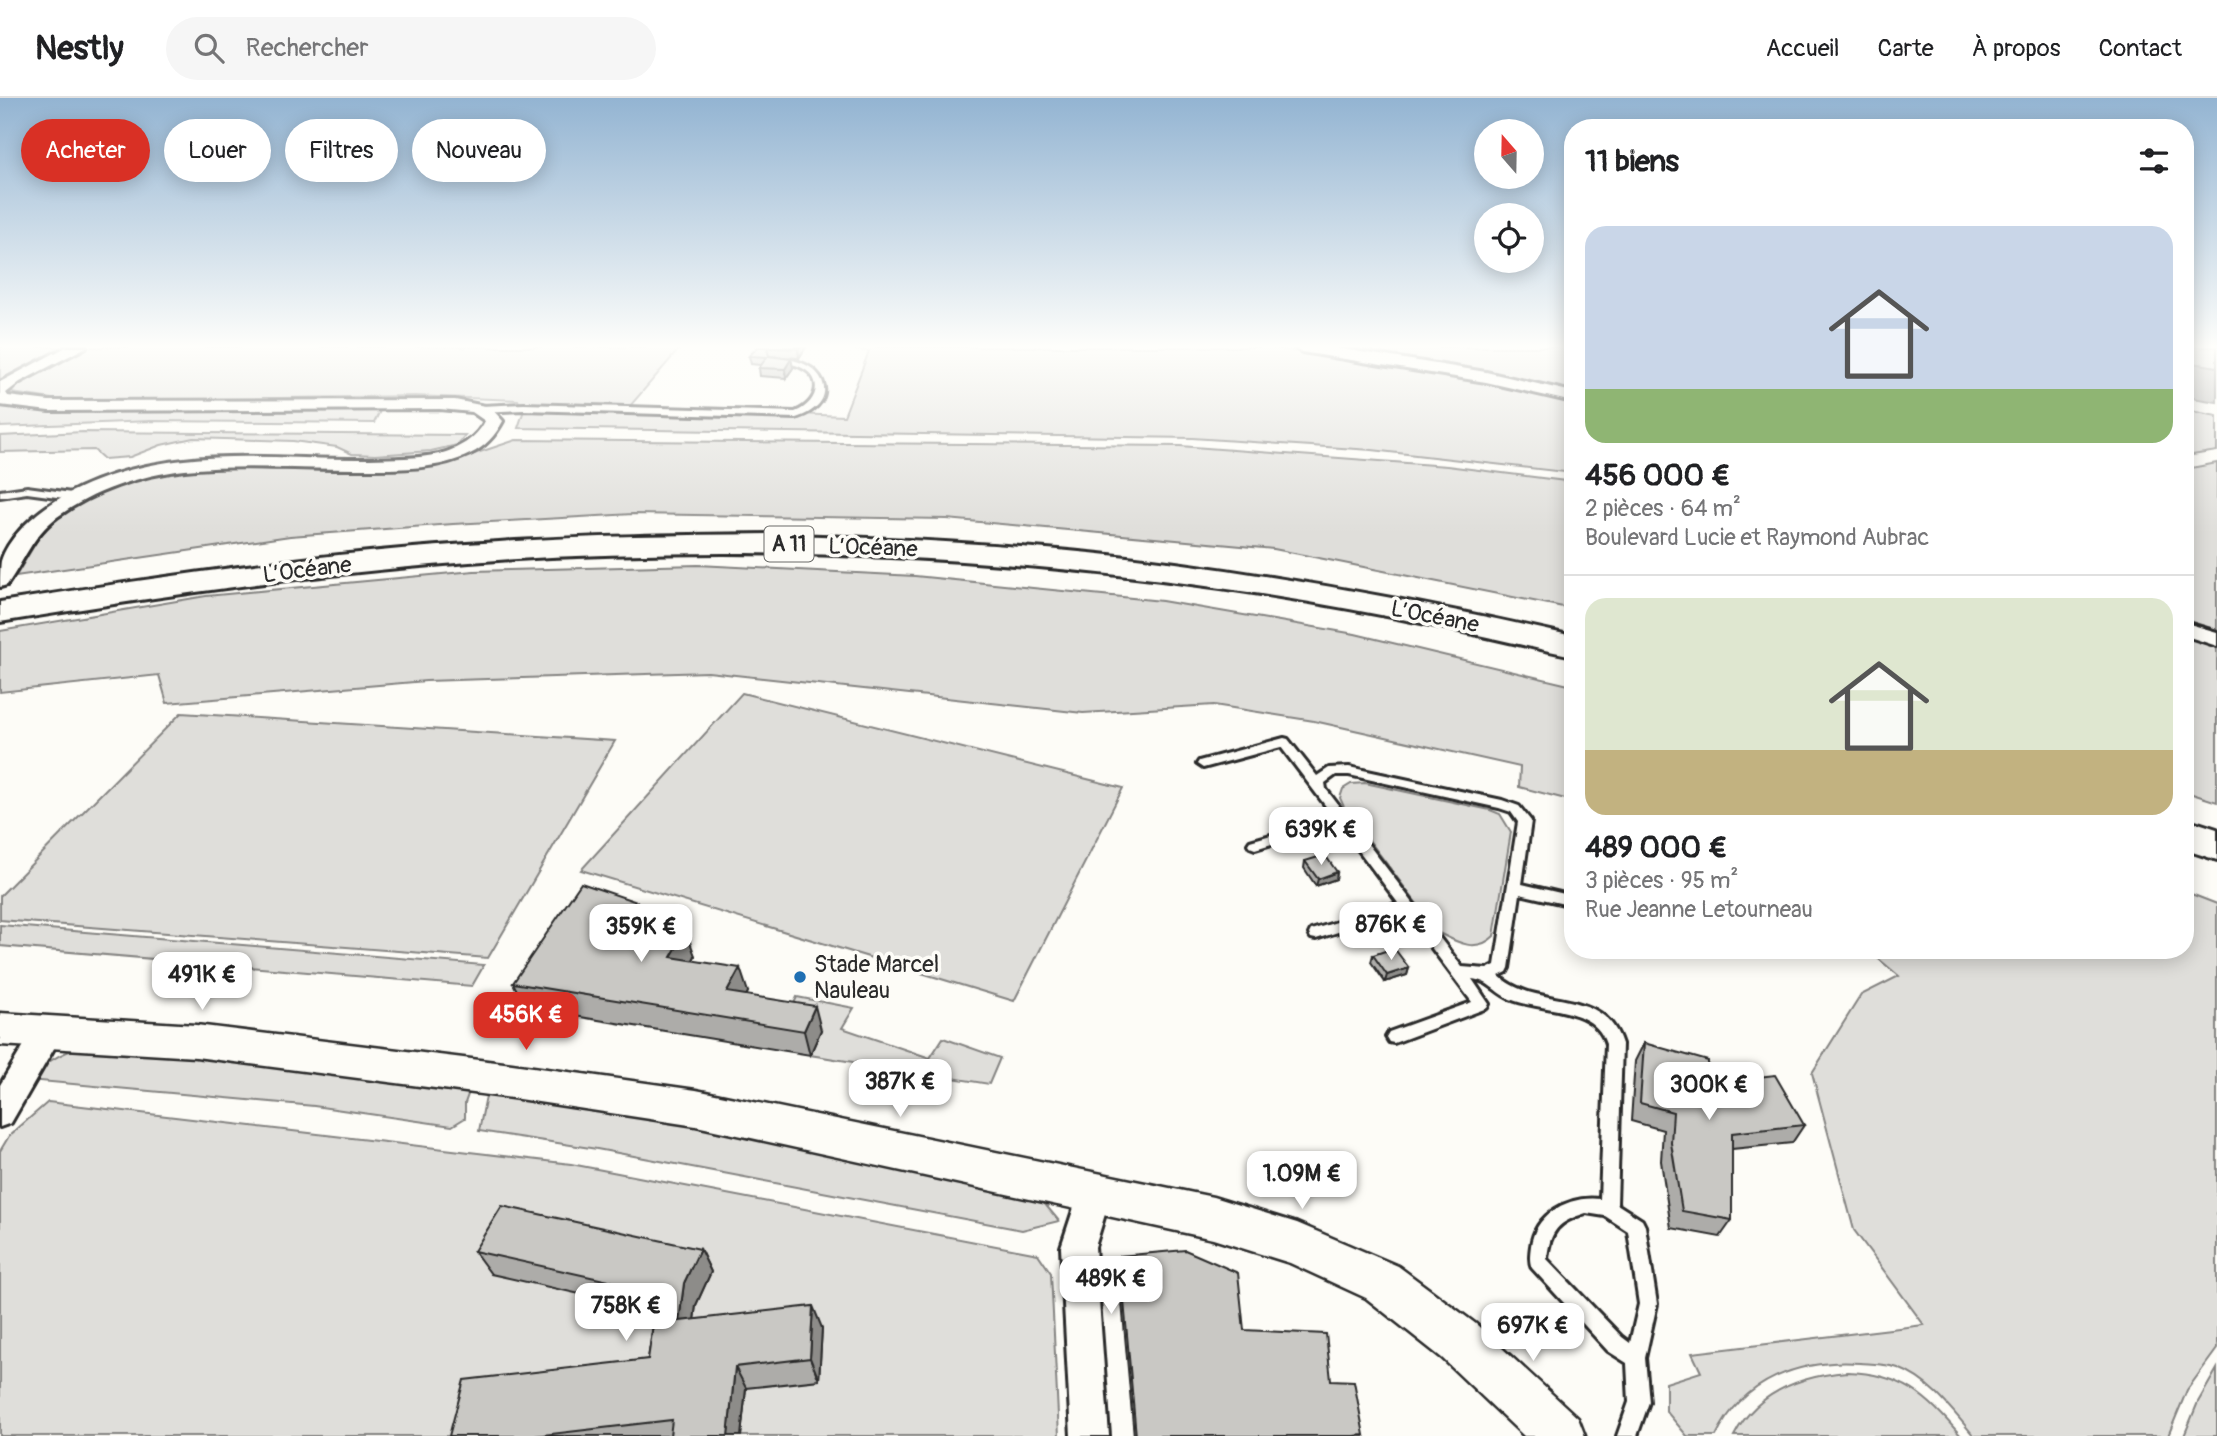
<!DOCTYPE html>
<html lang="fr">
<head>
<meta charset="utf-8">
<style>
	body { margin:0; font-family:Pangolin,sans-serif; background:#f6f6f6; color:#202124; height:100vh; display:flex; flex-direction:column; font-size:26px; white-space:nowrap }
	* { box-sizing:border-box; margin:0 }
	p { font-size:23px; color:#757577 }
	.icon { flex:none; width:38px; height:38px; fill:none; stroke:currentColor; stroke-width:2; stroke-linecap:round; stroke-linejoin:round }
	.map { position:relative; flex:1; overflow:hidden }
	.panel { position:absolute; left:1564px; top:21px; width:630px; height:840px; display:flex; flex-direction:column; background:#fff; border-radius:28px; box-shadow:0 4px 18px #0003 }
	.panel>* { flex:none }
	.banner { position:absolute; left:21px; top:21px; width:665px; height:63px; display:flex; gap:14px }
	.needle { width:46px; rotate:340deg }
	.controls { position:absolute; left:1474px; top:21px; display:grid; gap:14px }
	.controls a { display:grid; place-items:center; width:70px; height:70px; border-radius:50%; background:#fff; box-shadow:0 4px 18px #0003; font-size:35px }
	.price { position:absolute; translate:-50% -60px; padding:0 16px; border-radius:14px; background:#fff; color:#222; font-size:23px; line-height:46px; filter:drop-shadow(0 2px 4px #0008) }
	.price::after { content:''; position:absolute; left:50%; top:42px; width:21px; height:16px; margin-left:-10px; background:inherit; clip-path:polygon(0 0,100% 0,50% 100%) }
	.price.active { background:#d93025; color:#fff }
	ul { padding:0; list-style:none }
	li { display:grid; align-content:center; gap:14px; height:371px; padding:0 21px }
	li+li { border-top:2px solid #e0e0e0 }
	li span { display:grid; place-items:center; height:217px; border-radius:21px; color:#555 }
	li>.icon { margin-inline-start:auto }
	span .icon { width:126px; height:126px; fill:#fffc; stroke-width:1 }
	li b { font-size:30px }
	h2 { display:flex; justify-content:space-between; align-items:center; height:84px; padding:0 21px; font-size:30px }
	.pill { padding:0 24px; border-radius:32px; background:#fff; box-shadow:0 4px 18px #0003; font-size:24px; line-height:63px }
	.pill.active { background:#d93025; color:#fff }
	header { display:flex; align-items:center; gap:42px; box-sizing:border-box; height:98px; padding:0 35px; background:#fff; border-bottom:2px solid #e0e0e0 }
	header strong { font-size:33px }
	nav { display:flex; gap:38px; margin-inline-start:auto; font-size:24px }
	.search { width:490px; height:63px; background:#f6f6f6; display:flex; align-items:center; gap:18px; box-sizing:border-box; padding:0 24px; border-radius:38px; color:#757577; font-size:26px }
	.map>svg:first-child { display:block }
	.green { fill:#dfdeda; stroke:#858482; stroke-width:2 }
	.water { fill:#b5b4b1; stroke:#7e7d7b; stroke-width:2 }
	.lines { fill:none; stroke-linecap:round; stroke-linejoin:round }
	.service-casing { stroke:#2b2b2b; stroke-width:6 }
	.minor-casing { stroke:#2b2b2b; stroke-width:6 }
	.tertiary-casing { stroke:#2b2b2b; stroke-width:5 }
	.motorway-casing { stroke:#2b2b2b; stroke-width:6 }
	.service { fill:#fdfcf7; fill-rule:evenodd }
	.minor { fill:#fdfcf7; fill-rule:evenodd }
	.tertiary { fill:#fdfcf7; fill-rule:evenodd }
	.motorway { fill:#fdfcf7; fill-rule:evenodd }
	.wall { fill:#adaca9; stroke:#2b2b2b; stroke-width:2 }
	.shaded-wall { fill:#8d8c89; stroke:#2b2b2b; stroke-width:2 }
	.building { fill:#c9c8c4; stroke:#2b2b2b; stroke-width:2 }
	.poi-dot { fill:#1f6fb2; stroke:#fdfcf7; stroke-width:2.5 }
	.labels { text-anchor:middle; stroke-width:7; stroke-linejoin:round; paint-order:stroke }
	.shield { fill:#fdfcf7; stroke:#6a6a68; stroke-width:2 }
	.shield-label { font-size:21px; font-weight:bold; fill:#2b2b2b }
	.street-label { font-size:23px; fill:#2b2b2b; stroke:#fdfcf7 }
	.poi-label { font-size:23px; fill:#2b2b2b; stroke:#fdfcf7; text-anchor:start }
</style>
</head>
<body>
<header>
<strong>Nestly</strong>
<div class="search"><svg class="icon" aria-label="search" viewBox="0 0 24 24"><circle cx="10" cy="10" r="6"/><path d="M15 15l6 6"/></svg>Rechercher</div>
<nav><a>Accueil</a><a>Carte</a><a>À propos</a><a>Contact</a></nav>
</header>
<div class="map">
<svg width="2217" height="1338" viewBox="0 0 2217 1338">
	<rect width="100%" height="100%" fill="#fdfcf7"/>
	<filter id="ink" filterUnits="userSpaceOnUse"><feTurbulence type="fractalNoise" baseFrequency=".0143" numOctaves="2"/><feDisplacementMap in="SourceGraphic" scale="14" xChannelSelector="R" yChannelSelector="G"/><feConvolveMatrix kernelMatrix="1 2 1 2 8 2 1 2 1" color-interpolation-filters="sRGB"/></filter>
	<g filter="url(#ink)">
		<g class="green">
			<path d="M0,249H69L0,283Z"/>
			<path d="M84,249H681L629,309L844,318L869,253L832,249H1266L1451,277L1535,293L1573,304V375L1372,352L1192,340L518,330L523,315L518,302L415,298L66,303L12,295L18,286Z"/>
			<path d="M1319,249H1573V298L1462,272Z"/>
			<path d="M2186,249H2217V269L2186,264Z"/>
			<path d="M0,308L58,312L381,311L374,325L151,323L0,329Z"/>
			<path d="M2186,312L2217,318V353L2186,358Z"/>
			<path d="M83,334L465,337L457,347L431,353L375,357L352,356L337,349L293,343L193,340L161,347L130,359L104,361L94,352L0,354V338Z"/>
			<path d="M516,342L1180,348L1447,368L1573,384V511L1274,451L947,421L633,416L453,426L290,438L16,478L45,429L88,399L145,380L172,374L229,369L275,372L418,369L462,360Z"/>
			<path d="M2217,365V532L2186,522V371Z"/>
			<path d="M698,467L915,478L1162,503L1355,536L1573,588V703L1519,689L1520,669L1314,623L1214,607L1083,615L708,574L426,583L167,605L159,577L0,594V533L206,498L474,473Z"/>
			<path d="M2186,539L2217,548V704L2186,694Z"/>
			<path d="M742,595L1123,690L1014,903L581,772Z"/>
			<path d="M181,615L615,643L488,860L0,822V798Z"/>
			<path d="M1365,685L1490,712L1500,716L1511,734L1494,838C1477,855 1458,845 1439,835L1344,709L1340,700L1343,691L1351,686Z"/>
			<path d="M2186,794L2217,806V1251L2187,1292L2168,1338H1974C1953,1313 1930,1282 1898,1270C1887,1266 1872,1266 1860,1265C1801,1261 1743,1281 1716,1338H1687L1666,1313V1285L1701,1274L1692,1255L1924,1227L1854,1132L1812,975L1861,897L1899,878L1868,852H2186Z"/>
			<path d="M0,827L484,867L472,888L0,848Z"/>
			<path d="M797,899L854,910L842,930L930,960L943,940L1000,960L989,986L810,957L784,927Z"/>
			<path d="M98,947L470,991L465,1005V1020L452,1028L314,1008L29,982C49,960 68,950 98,947Z"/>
			<path d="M487,993L686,1025L870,1063L1044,1105L1059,1123L1022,1132L597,1051L479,1033Z"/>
			<path d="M48,1004L571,1066L1038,1156L1051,1175L1059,1338H0V1053L9,1038Z"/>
			<path d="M2217,1271V1338H2184L2198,1304Z"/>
			<path d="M1847,1274C1903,1276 1926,1297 1961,1338H1734C1756,1294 1800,1278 1847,1274Z"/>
		</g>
		<path class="water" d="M2186,264L2217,269V304L2186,299Z"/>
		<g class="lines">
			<g class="service-casing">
				<g id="service">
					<path d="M775,261C822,258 847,303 796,320L524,312L481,314L477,311L481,308L524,306L795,314C818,305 826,279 798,268C791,265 783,266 775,265Z"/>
					<path d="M27,389L79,396L84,399L79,402L27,395L0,399V393Z"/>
					<path d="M1284,640L1288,641L1317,678L1329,670L1349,669L1502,702L1519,708L1531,723L1522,786L1573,798V808L1520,796L1509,870L1507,874L1499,878C1538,913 1603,886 1622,946L1617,1106L1642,1122L1645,1128L1657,1206L1645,1260L1649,1304L1637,1338H1617L1629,1304L1627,1265L1608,1253L1532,1170C1529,1163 1530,1156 1531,1148C1535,1116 1569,1097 1600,1101L1606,946C1594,907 1541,914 1510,901C1494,894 1490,883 1472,881L1489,906L1487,910L1394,945L1389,944L1386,939L1389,934L1472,904L1404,813L1316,841L1311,840L1309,836L1311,832L1398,805L1339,726L1255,751L1250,749L1248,746L1250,743L1334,719L1281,649L1203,670L1197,666L1199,663ZM1336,677H1349L1499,710L1511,714L1518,724L1495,867L1487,871L1462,869L1326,691L1325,685ZM1586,1115L1605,1118L1628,1133L1639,1206L1630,1245L1622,1239L1547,1161C1550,1132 1558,1124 1586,1115Z"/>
				</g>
			</g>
			<g class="minor-casing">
				<g id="minor">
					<path d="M66,249H86L20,284L6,295L8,298L49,303L455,302L490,309L503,323C495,338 485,349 470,356C439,371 404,371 371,371C309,372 247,366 185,372C140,377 93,393 57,419C32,438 24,463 7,487L0,489C0,481 0,470 1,463C8,441 30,420 49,407C88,381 138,367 184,362C246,355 308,362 370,361C393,360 417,361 439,356C458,351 476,341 485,323L472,314L440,311L49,313L0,307V284Z"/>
					<path d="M1294,249H1330L1486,274L1573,294V304L1486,284L1302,254Z"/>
					<path d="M2186,525L2217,534V548L2186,538Z"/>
					<path d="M49,920L60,924L64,933L11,1025L0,1029V987L38,924Z"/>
					<path d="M1095,1077L1107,1082L1112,1093L1095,1149L1109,1338H1071L1061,1149L1083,1082Z"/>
				</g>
			</g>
			<g class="tertiary-casing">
				<path id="tertiary" d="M0,915L196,927L512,966L696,992L1213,1099L1297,1125L1398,1168L1476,1226L1578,1320L1585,1338H1524L1442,1260L1366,1200L1290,1165L1213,1141L696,1028L512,1000L196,959L0,947Z"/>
			</g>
			<g class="motorway-casing">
				<g id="motorway">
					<path d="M769,436C905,441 1041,447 1176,465C1310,483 1442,508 1573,538V558C1529,549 1485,538 1441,529C1309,501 1174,481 1039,469C859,453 678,451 498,462C331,473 165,497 0,524V504C165,478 332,453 499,444C589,438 679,437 769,436Z"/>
					<path d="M2186,721L2217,731V762L2186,752Z"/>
				</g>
			</g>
			<use href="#service" class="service"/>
			<use href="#minor" class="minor"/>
			<use href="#tertiary" class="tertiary"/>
			<use href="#motorway" class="motorway"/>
		</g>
		<g class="wall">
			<path d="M758,249H806L799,260L769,258L791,261L793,270L786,280L760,278L759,270L761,267L751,266L749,258Z"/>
			<path d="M1305,763L1337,774L1336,781L1316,788L1304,770Z"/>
			<path d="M637,804L641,814L677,820L682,832L695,858L693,862L748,894L746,897L821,932L810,957L526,910L513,885Z"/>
			<path d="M1373,857L1409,870L1407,877L1385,884L1371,864Z"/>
			<path d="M1644,945L1708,975L1804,1027L1792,1045L1732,1051V1122L1720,1139L1671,1130L1661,1063L1663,1032L1631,1023L1635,963Z"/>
			<path d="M700,1151L711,1174L696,1207L694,1222L822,1230L819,1282L746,1290L741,1338H449L648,1261L655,1213L491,1176L474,1153Z"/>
			<path d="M1120,1158L1244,1232L1331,1282L1364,1338H1134L1120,1182Z"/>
		</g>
		<g class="shaded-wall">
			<path d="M800,249H806L799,260L798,251Z"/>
			<path d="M791,261L793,270L786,280L785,271Z"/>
			<path d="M1337,774L1336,781L1316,788L1318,781Z"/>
			<path d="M637,804L647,829L632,813Z"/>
			<path d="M677,820L684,837L686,833L695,858L681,883L671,859V831Z"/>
			<path d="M740,870L748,894L735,919L727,894Z"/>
			<path d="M1409,870L1407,877L1385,884L1387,877Z"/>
			<path d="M815,908L821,932L810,957L804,933Z"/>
			<path d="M700,1151L711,1174L696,1207L691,1245L679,1223L684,1185Z"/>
			<path d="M813,1208L822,1230L819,1282L810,1260Z"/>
			<path d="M735,1269L746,1290L741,1338H728Z"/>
		</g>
		<g class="building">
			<path d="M758,249H800L798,251L767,250L769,258L791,261L785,271L759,270L767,259L749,258Z"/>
			<path d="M1325,757L1337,774L1318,781L1305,763Z"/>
			<path d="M581,785L637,804L632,813L677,820L671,831L686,833L671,859L740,870L727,894L815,908L804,933L513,885Z"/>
			<path d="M1394,850L1409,870L1387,877L1373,857Z"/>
			<path d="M1644,945L1708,963V975L1732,982L1775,977L1804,1027L1732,1035V1122L1682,1113L1671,1045L1673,1014L1640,1005Z"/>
			<path d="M502,1108L700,1151L684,1185L679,1223L813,1208L810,1260L735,1269L728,1338H670L672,1322L534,1338H449L464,1282L648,1261L658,1194L474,1153Z"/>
			<path d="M1185,1152L1238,1175L1244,1232L1326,1236L1331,1282L1354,1283L1364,1337L1353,1338H1136L1120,1158Z"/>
		</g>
	</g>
	<linearGradient id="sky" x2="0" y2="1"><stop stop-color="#93b4d2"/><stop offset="0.57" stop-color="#fefefb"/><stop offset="1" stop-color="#fefefb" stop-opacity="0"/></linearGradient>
	<rect width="2217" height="436" fill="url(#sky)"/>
	<circle class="poi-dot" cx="800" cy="879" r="7"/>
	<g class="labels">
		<rect class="shield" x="764.5" y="428.5" width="49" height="35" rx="5"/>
		<g class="shield-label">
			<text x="789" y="453">A 11</text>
		</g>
		<g class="street-label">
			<text transform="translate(873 449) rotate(2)" y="8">L’Océane</text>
			<text transform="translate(307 471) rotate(-7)" y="8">L’Océane</text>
			<text transform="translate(1435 518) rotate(11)" y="8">L’Océane</text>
		</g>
		<g class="poi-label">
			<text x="814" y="874">Stade Marcel<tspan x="814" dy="26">Nauleau</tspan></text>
		</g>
	</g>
</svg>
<div class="controls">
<a><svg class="needle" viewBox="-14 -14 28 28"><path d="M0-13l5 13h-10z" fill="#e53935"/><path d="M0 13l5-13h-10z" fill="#757577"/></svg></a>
<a><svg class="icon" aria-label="locate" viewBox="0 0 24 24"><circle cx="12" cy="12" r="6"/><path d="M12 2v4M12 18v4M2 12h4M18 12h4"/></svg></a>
</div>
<b class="price" style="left:1321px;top:769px">639K €</b>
<b class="price" style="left:1391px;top:864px">876K €</b>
<b class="price" style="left:641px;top:866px">359K €</b>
<b class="price" style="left:202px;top:914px">491K €</b>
<b class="price active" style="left:526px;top:954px">456K €</b>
<b class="price" style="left:900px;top:1021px">387K €</b>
<b class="price" style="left:1709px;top:1024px">300K €</b>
<b class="price" style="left:1302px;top:1113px">1.09M €</b>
<b class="price" style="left:1111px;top:1218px">489K €</b>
<b class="price" style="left:626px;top:1245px">758K €</b>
<b class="price" style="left:1533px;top:1265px">697K €</b>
<div class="banner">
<a class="pill active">Acheter</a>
<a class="pill">Louer</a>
<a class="pill">Filtres</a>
<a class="pill">Nouveau</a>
</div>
<section class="panel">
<h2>11 biens<svg class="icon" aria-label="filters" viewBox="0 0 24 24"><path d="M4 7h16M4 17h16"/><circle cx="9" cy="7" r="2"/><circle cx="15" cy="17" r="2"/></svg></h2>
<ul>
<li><span style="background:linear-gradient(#c9d6e8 75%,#8fb573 0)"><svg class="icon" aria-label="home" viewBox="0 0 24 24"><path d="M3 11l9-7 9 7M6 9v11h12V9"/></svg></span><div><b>456 000 €</b><p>2 pièces · 64 m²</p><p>Boulevard Lucie et Raymond Aubrac</p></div></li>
<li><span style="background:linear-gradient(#dfe7d0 70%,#c2b280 0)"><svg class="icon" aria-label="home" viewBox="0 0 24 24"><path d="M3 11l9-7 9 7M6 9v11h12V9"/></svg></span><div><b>489 000 €</b><p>3 pièces · 95 m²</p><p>Rue Jeanne Letourneau</p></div></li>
</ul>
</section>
</div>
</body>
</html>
